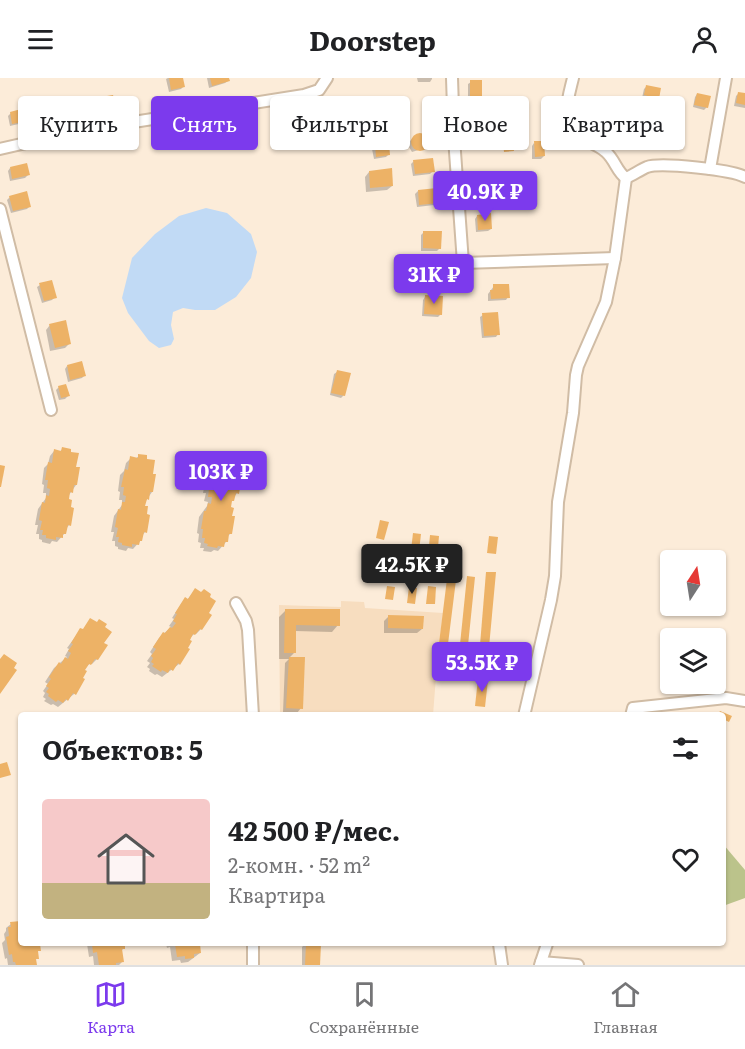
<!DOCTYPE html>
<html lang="ru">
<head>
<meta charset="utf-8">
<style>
	body { margin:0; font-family:Literata,serif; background:#f2f2f2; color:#202124; height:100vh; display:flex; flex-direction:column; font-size:22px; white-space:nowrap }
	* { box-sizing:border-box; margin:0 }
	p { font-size:20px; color:#757577 }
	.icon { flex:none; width:33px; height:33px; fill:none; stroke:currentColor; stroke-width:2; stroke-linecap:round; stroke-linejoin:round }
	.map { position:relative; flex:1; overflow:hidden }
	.details { position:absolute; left:18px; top:634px; width:708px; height:234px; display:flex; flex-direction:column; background:#fff; border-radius:6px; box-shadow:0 2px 4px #0004 }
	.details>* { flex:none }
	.hud { position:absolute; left:18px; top:18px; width:710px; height:54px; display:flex; gap:12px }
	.needle { width:39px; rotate:12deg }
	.controls { position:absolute; left:660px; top:472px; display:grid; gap:12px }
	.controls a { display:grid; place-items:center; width:66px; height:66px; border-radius:6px; background:#fff; box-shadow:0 2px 4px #0004; font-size:30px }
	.price { position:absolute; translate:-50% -51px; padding:0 14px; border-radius:6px; background:#7c3aed; color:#fff; font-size:20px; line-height:39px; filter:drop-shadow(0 2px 3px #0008) }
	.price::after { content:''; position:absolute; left:50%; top:36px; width:18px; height:14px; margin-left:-9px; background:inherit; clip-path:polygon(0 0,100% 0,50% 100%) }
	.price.selected { background:#222; color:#fff }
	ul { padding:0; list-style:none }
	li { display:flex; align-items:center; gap:18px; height:150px; padding:0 24px }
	li span { display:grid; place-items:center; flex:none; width:168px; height:120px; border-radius:6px; color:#555 }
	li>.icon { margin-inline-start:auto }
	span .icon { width:72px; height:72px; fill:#fffc; stroke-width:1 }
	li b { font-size:26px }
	h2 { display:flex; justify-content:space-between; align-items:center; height:72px; padding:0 24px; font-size:26px }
	.pill { padding:0 21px; border-radius:6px; background:#fff; box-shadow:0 2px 4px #0004; font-size:21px; line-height:54px }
	.pill.selected { background:#7c3aed; color:#fff }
	header { display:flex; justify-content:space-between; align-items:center; height:78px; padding:0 24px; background:#fff; font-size:27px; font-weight:700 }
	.tab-bar { display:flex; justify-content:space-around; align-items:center; height:84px; border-top:2px solid #e0e0e0; background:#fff; font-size:16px; color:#757577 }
	.tab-bar a { display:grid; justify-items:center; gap:3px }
	.tab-bar .selected { color:#7c3aed }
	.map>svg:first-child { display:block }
	.built { fill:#f7ddbf }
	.green { fill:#bbc38b }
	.water { fill:#c1daf5 }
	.shadow { fill:#0003 }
	.building { fill:#edb266 }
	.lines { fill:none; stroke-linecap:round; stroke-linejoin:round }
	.street-casing { stroke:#d0bca5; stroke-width:14 }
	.street { stroke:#fff; stroke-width:10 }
</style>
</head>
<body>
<header><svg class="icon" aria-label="menu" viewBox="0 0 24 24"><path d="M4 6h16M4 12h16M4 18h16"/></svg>Doorstep<svg class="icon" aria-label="person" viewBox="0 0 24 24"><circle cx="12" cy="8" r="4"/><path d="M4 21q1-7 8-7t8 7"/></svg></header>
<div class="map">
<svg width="745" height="887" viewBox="0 0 745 887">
	<rect width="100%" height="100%" fill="#fcecd9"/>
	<path class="built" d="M341,523L364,524L365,530L443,535L438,573L433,637H280L279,527L341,529Z"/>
	<path class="green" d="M723,766L745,792V820L723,828Z"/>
	<path class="water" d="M206,130L227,135L251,156L257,174L251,200L236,219L215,232H195L183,230L173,234L171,247L174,261L171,267L159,270L149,263L128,235L122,220L132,180L155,156L179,138Z"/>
	<g class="shadow">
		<path d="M168,0H182L184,8L181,11L169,14L166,1Z"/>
		<path d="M207,0H227L228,3L225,5L209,10Z"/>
		<path d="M417,0H432V1L430,4H418Z"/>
		<path d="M471,4L481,20L478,23H468V6Z"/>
		<path d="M647,8L658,20L655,23L642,20L644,11Z"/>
		<path d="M739,15L745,17V30L734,28L736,18Z"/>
		<path d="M697,16L707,29L704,32L693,29L695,19Z"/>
		<path d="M102,21L115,31L112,33L102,36L99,24Z"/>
		<path d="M11,35L26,42L23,45L10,48L8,38Z"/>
		<path d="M477,44L489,57L486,60H474V47Z"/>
		<path d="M656,51L667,66L664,69L651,66L653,54Z"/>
		<path d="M420,56L426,58L428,63L425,70L412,74L409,69L410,63L415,58Z"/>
		<path d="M534,65L544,78L541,81H532V68Z"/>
		<path d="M375,68L389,76L386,79L374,81L372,71Z"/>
		<path d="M414,83L433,93L430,96L413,98L411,86Z"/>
		<path d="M10,90L28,97L25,100L10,103L8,93Z"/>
		<path d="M369,94L392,108L387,112L366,114L365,99Z"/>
		<path d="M476,105L488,121L485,124H474L473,107Z"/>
		<path d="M418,113L437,124L434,127L417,129L415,116Z"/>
		<path d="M10,119L30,128L27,131L11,135L7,122Z"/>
		<path d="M477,138L491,151L488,153L476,154L475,141Z"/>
		<path d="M424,154L440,170L437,173H421V157Z"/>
		<path d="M40,207L55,219L52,222L42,225L37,209Z"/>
		<path d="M494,208L508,219L506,222L488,223V216Z"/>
		<path d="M425,219L441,236L438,239L422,238L423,222Z"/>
		<path d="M483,237L498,256L496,259L482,260L480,239Z"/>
		<path d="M50,247L70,265L65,270L50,273L46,252Z"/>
		<path d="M67,288L84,298L82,300L68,304L65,291Z"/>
		<path d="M337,294L344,317L341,320L330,317L334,296Z"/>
		<path d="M59,309L68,318L65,321L59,322L56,312Z"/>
		<path d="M63,371L75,390L76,407L69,417V447L66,451L65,455L57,464L52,463L50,466L42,464V462L39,461V456H36L38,447H35L38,431L46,420V415H43L44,407L42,406L44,390L48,386L50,378L54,373L59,374Z"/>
		<path d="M139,378L152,414L145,424V454L142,458L141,462L133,471L128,470L126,473L118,471V469L115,468V463H112L114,454H111L114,438L122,427V422H119L120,414L118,413L120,397L124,393L126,385L131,380L135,381Z"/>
		<path d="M224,379L236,398L237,415L230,425L231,455L227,459L226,464L218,473L214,472L211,474L203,473L204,470H200L201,465L198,464L199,456L197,455L199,439L207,428L208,424L204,423L206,415H203L206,399L210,395L211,386L216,381L221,382Z"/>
		<path d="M195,512L201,551L196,556L195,555L188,562L179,586L162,599L157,596L155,597L149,593L150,591L147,589L150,585L147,583L152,576L150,574L159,560L171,549L169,548L174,541L172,540L181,526L187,522Z"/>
		<path d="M286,532L338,547L332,554L295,553L294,575L289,580L301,630L297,635L283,634L285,585L289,581H279V539Z"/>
		<path d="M389,538L422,551L417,555H384V543Z"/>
		<path d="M81,551L106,568L96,582L92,586L90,585L83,593L74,616L58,629L53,626L51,627L44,623L46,621L43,619L45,615L43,613L48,606L45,604L54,590L67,579L65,578L69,571L67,570Z"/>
		<path d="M21,844V866H38L39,872L36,874L37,880L35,883V887H8L7,880L5,881L2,865L5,862L4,856L6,853V850L11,846Z"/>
		<path d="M87,866H123L124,870L121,873L122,884L119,887H94L93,878L89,879Z"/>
		<path d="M166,866H199L200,875L188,884L181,885L180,882L172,883L170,869L167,870Z"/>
		<path d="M305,866H319V887H302V869Z"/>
	</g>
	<g class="building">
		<path d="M169,0H183L185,9L171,12Z"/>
		<path d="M210,0H229L230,3L212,8Z"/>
		<path d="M470,2H482V20L470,21Z"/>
		<path d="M646,7L661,10L659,21L644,17Z"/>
		<path d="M738,14L745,15V27L736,25Z"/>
		<path d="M697,15L711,18L708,30L694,27Z"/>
		<path d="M113,17L117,31L105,34L101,19Z"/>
		<path d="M76,28L78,37L70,39L68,30Z"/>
		<path d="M25,30L28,43L12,46L10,34Z"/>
		<path d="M490,42V57L477,58L476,43Z"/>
		<path d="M656,49L671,52L668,67L653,64Z"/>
		<circle cx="420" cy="64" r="9"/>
		<path d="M534,63H544L545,78L535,79Z"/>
		<path d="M389,65L390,77L376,79L375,67Z"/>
		<path d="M503,65H513L514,73L504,74Z"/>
		<path d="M433,80L435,94L415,96L413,82Z"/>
		<path d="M27,85L30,97L12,101L10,89Z"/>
		<path d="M392,90L393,108L370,110L369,93Z"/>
		<path d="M489,102L490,121L476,122L475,103Z"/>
		<path d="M437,110L439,125L419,127L418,112Z"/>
		<path d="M27,113L31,129L13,133L9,118Z"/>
		<path d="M491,135L492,151L478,152L477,137Z"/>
		<path d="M423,153H442L441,171L423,170Z"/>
		<path d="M52,202L57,220L44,223L39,205Z"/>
		<path d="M493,206H509L510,220L491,221L490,212H493Z"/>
		<path d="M425,217L443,218L442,237L424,236Z"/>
		<path d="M498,234L500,257L484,258L482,235Z"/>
		<path d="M66,242L71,266L55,270L49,246Z"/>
		<path d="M82,283L86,298L70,302L67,287Z"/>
		<path d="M337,292L351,295L345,318L331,315Z"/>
		<path d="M66,306L70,318L61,320L58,308Z"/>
		<path d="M62,369L71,371V374L79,375L76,389H80L77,407H74L73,415L70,414L69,421L72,422L71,429L74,430L71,448L68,447L66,456H63V460L56,459V462L46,460V457H42L43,452H40L42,443L39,442L42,424L45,425L46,417L49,418L50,411L47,410L48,402H45L48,384L52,385L54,371L61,373Z"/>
		<path d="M138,376L147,377V381L155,382L153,396H156L153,414H150L149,422L147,421L145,428H148L147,436L150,437L147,455L144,454L142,463H140L139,467L132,466V469L122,467V465L118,464L119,459H116L118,450L115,449L118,431L121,432L122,424H125L126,418L123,417L124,409H121L125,391L128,392L130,378L138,380Z"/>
		<path d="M224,377L233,379L232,382L240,384L238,397L242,398L239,416L236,415L234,423H232L231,429L234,430L232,438H235L232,456H229L228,464H225L224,469L218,468L217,470L207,468L208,466L204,465L205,460H202L203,451H201L204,433H206L208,425L211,426L212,419H208L209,411L207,410L210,392L213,393L216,380L223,381Z"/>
		<path d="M0,387L5,388L1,409H0Z"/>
		<path d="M380,442L389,444L384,462L376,460Z"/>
		<path d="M413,455L421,456L416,499L408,498Z"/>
		<path d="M430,457L439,458L436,492L427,491Z"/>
		<path d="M489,458L498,459L496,476L487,475Z"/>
		<path d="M392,471L401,472L398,494L389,493Z"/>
		<path d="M486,494H496L488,580L479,579Z"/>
		<path d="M467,498L475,499L467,577L459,576Z"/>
		<path d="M447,501L456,502L447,574L438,573Z"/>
		<path d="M387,508L395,509L393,522L385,521Z"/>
		<path d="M428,508L436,509L435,526H426Z"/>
		<path d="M409,509L417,510L415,526L407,525Z"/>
		<path d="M195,510L201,514L204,511L211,516L210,519L216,523L209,535L212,537L202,552L200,551L195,557L193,556L190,562L192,563L188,570L190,571L180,587L178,585L173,593L170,591L168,595L162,592L161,594L152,588L154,586L151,584L153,580L151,578L156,571L153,569L163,554L165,555L170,549L172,550L176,545L173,543L177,536L175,535L185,519L188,521Z"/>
		<path d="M285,531H340V548L296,547V575H284Z"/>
		<path d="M388,537L424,538L423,551L388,550Z"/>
		<path d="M90,540L97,544L99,541L107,546L105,549L112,554L104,565L108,567L98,582L95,581L91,587L89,586L85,592L87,593L83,600L85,601L76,617L73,615L68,623L66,621L63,625L58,622L56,624L48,618L49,616L46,614L49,610L46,608L51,601L49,599L59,584L61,586L65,579L68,581L71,575L68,573L73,566L71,565L80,550L83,551Z"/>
		<path d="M4,576L17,585L14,590L17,592L0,616V581Z"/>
		<path d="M289,579H305L303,631L286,630Z"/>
		<path d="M478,601L488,602L485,629L475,628Z"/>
		<path d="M720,633L732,638L729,644L723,641V638H717Z"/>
		<path d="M7,684L11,697L0,700V686Z"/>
		<path d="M21,843V866H40L41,873H38L39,881H36L37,887H16L15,884H13L12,876L9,877L6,859L9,858L8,849H11L10,844Z"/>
		<path d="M92,866H125V871H122L124,884L116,885V887H99L97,874L93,875Z"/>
		<path d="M175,866H200L201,875L194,876V880L185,881V878L177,879Z"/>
		<path d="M306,866H321L320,887H305Z"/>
	</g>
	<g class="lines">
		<g class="street-casing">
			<g id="street">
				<path d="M452,0L454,60L463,185L615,180"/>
				<path d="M573,0C569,17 559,46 577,58C587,64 597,66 606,74C615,82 617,94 626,100"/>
				<path d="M0,71L83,52L304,17L319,12L327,0"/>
				<path d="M710,91L726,0"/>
				<path d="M626,100C633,97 640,92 647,89C661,84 733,92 745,99"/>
				<path d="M0,131L51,332"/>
				<path d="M236,525L246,543L248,552L253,638"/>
				<path d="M524,638L551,522L555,498L558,424L573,335L576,297L578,288L606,224L615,180L626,100"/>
				<path d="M631,638L633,630L726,620L745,623"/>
				<path d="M253,866V887"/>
				<path d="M499,866L502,887"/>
				<path d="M541,884L578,887"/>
				<path d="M540,887L547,866"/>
			</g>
		</g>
		<use href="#street" class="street"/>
	</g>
</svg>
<div class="controls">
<a><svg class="needle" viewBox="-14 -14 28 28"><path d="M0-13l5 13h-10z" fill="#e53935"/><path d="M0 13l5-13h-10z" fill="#757577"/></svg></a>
<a><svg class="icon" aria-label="layers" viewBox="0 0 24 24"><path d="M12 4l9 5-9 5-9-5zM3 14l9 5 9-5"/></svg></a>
</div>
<b class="price" style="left:485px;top:144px">40.9K ₽</b>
<b class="price" style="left:434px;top:227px">31K ₽</b>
<b class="price" style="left:221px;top:424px">103K ₽</b>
<b class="price selected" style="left:412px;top:517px">42.5K ₽</b>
<b class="price" style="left:482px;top:615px">53.5K ₽</b>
<div class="hud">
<a class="pill">Купить</a>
<a class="pill selected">Снять</a>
<a class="pill">Фильтры</a>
<a class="pill">Новое</a>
<a class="pill">Квартира</a>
</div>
<section class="details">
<h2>Объектов: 5<svg class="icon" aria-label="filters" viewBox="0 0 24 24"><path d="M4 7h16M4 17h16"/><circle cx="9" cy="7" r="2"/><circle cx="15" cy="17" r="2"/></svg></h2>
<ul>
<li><span style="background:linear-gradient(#f6c9c9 70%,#c2b280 0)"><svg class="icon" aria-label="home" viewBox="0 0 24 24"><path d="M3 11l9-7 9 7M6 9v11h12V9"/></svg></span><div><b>42 500 ₽/мес.</b><p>2-комн. · 52 m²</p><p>Квартира</p></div><svg class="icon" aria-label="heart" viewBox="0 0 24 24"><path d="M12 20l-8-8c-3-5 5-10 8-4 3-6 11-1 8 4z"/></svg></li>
</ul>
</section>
</div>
<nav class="tab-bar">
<a class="selected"><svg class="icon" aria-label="map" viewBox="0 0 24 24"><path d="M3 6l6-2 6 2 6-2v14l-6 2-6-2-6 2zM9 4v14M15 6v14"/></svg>Карта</a>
<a><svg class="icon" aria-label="saved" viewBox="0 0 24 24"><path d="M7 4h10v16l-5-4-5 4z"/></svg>Сохранённые</a>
<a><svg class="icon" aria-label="home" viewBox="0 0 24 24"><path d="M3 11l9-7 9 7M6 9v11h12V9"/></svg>Главная</a>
</nav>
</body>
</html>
